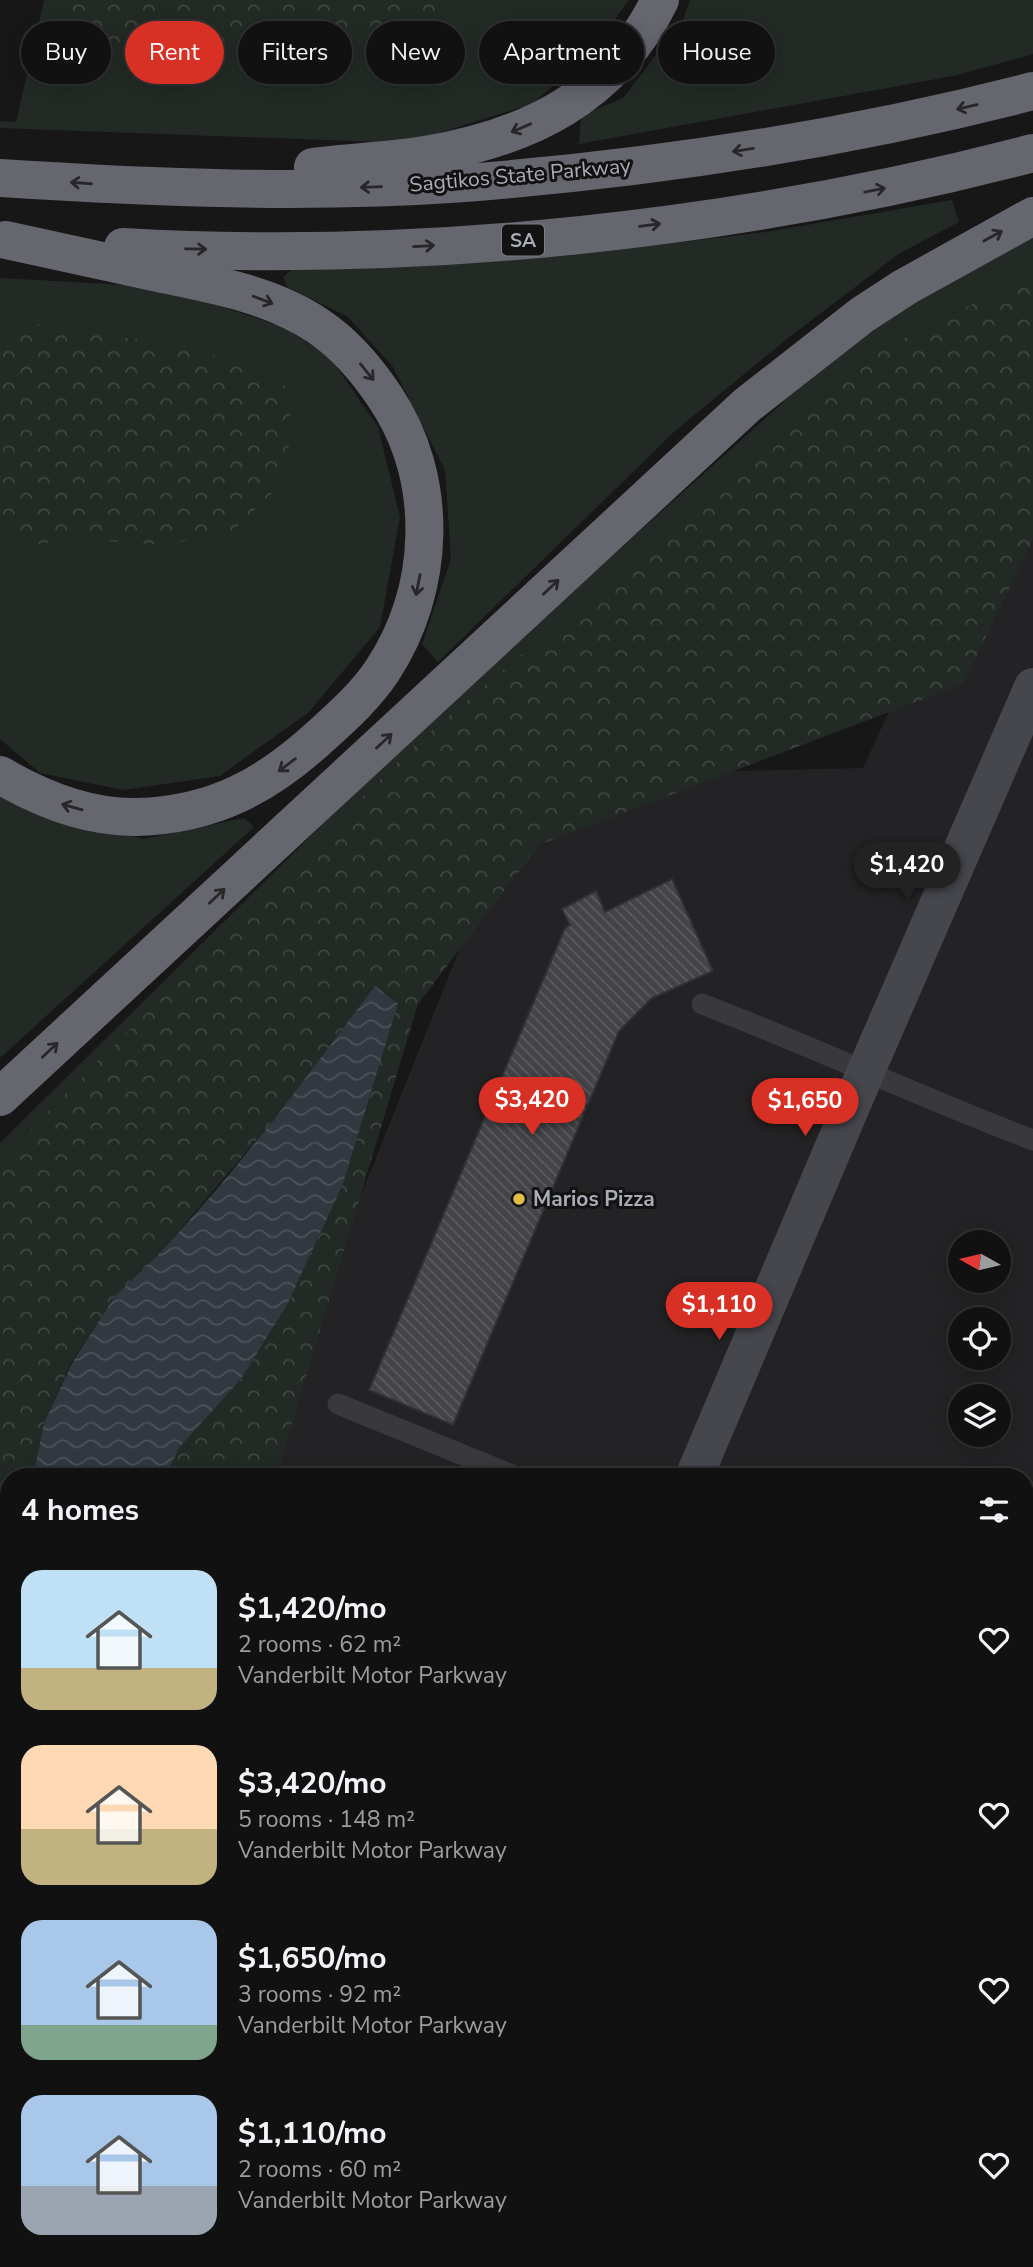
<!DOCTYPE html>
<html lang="en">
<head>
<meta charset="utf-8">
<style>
	body { margin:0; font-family:"Nunito Sans",sans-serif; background:#1e1f20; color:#f1f3f6; height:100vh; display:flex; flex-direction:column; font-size:26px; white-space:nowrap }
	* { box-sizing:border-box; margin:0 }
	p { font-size:23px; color:#9c9d9f }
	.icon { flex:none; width:38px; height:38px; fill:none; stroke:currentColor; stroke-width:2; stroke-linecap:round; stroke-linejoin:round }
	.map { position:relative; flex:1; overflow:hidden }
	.sheet { position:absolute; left:0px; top:1468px; width:1034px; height:800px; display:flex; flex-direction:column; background:#111112; border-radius:28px 28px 0 0; box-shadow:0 4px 18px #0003,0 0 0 2px #303132 }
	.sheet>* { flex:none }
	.hud { position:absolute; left:21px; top:21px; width:992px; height:63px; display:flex; gap:14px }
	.needle { width:46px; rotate:278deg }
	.buttons { position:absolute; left:948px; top:1230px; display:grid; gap:14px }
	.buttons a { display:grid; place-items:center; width:63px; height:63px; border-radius:50%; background:#111112; box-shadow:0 4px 18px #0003,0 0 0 2px #303132; font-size:35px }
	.price { position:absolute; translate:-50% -60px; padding:0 16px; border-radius:24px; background:#d93025; color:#fff; font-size:23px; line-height:46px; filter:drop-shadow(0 2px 4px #0008) }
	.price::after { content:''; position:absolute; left:50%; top:42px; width:21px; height:16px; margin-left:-10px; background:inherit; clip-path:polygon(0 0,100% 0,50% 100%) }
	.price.selected { background:#222; color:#fff }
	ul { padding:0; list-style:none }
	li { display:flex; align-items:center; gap:21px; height:175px; padding:0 21px }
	li span { display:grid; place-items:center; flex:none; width:196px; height:140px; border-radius:21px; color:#555 }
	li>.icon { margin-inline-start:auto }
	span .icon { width:84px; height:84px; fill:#fffc; stroke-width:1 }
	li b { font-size:30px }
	h2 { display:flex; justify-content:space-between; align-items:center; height:84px; padding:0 21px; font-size:30px }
	.chip { padding:0 24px; border-radius:32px; background:#111112; box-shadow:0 4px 18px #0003,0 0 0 2px #303132; font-size:24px; line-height:63px }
	.chip.selected { background:#d93025; color:#fff }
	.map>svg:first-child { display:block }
	.built { fill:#232325; fill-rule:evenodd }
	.green { fill:#232a25 }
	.forest { fill:url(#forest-crowns) }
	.water { fill:url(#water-waves) }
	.building { fill:url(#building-back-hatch); stroke:#313134; stroke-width:2 }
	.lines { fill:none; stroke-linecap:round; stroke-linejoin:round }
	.lane { stroke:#38383d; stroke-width:21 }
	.secondary { stroke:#46474d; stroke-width:38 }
	.primary { stroke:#54555c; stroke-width:38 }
	.highway { stroke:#65666e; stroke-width:38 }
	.oneway { stroke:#27272a }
	.poi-dot { fill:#e1bf47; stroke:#121213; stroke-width:2.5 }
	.labels { text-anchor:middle; stroke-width:6; stroke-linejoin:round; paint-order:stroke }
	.shield { fill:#121213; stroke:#7c7e86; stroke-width:2 }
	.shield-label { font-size:19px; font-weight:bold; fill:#aaadb7 }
	.street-label { font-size:21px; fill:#aaadb7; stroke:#121213 }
	.poi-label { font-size:21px; font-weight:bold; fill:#aaadb7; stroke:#121213; text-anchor:start }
</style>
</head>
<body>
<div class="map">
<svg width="1033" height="2267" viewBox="0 0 1033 2267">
	<defs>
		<pattern id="forest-crowns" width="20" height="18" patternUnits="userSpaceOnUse" patternTransform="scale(1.75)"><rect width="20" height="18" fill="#232a25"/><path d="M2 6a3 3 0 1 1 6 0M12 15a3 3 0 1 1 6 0" fill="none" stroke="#404642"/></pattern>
		<pattern id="water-waves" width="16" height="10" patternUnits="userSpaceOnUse" patternTransform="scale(1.75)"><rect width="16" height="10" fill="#313840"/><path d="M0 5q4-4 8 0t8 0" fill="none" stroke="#4c5259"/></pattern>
		<pattern id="building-back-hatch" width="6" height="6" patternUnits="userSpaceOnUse" patternTransform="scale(1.75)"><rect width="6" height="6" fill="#444448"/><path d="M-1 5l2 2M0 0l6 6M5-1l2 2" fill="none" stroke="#5c5c60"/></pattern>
	</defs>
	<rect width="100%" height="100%" fill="#171718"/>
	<path class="built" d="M1023,418L1033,421V2037L1026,2036V1477H248L529,776L863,768ZM961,1242H999V1281H961ZM961,1320H999V1358H961ZM961,1396H999V1435H961Z"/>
	<g class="green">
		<path d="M44,0H629L592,51L532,104L407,143L0,128V121L16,122Z"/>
		<path d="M690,0H1033V54L953,76L579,144L581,116L623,98L683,20Z"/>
		<path d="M952,200L959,222L900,253L788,338L675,431L438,662L422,644L451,559L445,470L393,367L348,317L288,287L283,277L291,270L332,265L452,264L574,255L766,232Z"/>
		<path d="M1033,235V274L882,349L417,743L0,1159V1143L417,731L866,328Z"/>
		<path d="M0,278L162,287L283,327L329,356L378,427L400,517L380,627L309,712L220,776L123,790L40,773L0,739Z"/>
		<path d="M0,788L43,815L144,839L244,818L254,827L0,1058Z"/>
	</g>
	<g class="forest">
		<path d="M76,0H465L383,34L179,44L68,83L65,26Z"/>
		<path d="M1033,274V539L963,684L539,845L418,1004L276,1477H165L179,1448L241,1379L287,1305L343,1184L398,1004L276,1117L160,1253L115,1296L71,1363L44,1423L33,1477H9V1498L2,1499L0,1510V1159L417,743L882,349Z"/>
		<path d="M29,323L147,341L256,365L288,389L292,437L272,493L232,532L162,545L74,539L23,546L0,535V349Z"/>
		<path d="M0,1542L9,1552V1821L0,1820Z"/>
		<path d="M0,1965L9,1968V2259H255L251,2267H0Z"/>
	</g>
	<g class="water">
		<path d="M375,986L398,1004L343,1184L287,1305L241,1379L179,1448L165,1477H33L44,1423L72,1363L115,1296L160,1253L217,1189L276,1117Z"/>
		<path d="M9,1498V1551L0,1542L2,1499Z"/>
	</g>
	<g class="building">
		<path d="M672,879L713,971L652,998L619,1031L453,1425L369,1390L565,928L570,925L562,909L596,891L605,912Z"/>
		<path d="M1033,1482V1572L1026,1569V1499Z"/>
	</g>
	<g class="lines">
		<g class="lane">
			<path d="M702,1004C814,1047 922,1098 1033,1140"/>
			<path d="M338,1404L517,1477"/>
		</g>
		<path class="secondary" d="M694,1477L866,1071L1033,687"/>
		<g class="primary">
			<path d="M0,1900L9,1902"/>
			<path d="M1026,2079L1033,2081"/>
			<path d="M1026,2142L1033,2144"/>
			<path d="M364,2266V2259"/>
		</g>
		<g class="highway">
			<path d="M313,167C350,162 388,161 425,155C528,138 613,97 660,0"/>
			<path d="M0,178C154,188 310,194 465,183C656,168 848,139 1033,91"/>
			<path d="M123,247C422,264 743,229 1033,153"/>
			<path d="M0,775C41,799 89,818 137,817C214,815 268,785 323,734C344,715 366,695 382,671C436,589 440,479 385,397C367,370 345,344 318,326C269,293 209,284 153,272C104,261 55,251 6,240"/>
			<path d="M0,1097L747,405L862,315L905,287L1033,216"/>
		</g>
	</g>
	<defs><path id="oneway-shaft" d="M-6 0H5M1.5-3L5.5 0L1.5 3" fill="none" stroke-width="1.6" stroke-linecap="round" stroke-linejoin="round" transform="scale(1.75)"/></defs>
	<g class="oneway">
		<use href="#oneway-shaft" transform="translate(967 107) rotate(167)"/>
		<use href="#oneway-shaft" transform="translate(521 128) rotate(157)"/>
		<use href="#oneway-shaft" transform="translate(743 150) rotate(171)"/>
		<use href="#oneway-shaft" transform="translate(81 183) rotate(-176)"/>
		<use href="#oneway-shaft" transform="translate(371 187) rotate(178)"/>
		<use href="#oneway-shaft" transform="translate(875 190) rotate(-11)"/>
		<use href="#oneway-shaft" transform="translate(650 225) rotate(-8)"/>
		<use href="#oneway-shaft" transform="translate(993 236) rotate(-29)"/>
		<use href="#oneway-shaft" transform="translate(424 246) rotate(-3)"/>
		<use href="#oneway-shaft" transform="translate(196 249) rotate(1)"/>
		<use href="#oneway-shaft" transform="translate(263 300) rotate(21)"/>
		<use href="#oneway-shaft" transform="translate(367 372) rotate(51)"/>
		<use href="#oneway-shaft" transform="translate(418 585) rotate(101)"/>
		<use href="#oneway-shaft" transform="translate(551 587) rotate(-43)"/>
		<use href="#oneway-shaft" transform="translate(384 741) rotate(-43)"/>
		<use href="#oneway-shaft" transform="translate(287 765) rotate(143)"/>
		<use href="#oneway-shaft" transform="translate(72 807) rotate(-164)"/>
		<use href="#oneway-shaft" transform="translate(217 896) rotate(-43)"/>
		<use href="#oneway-shaft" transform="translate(50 1050) rotate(-43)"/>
	</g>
	<circle class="poi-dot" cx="519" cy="1199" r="7"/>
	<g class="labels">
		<rect class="shield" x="502" y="224.5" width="42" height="31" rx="5"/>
		<g class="shield-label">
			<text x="523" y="247">SA</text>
		</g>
		<g class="street-label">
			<text transform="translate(520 175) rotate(-5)" y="7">Sagtikos State Parkway</text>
		</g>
		<g class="poi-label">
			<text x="533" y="1206">Marios Pizza</text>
		</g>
	</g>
</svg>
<div class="buttons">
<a><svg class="needle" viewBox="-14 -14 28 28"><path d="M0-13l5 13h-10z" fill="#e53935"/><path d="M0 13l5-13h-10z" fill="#9c9d9f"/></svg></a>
<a><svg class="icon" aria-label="locate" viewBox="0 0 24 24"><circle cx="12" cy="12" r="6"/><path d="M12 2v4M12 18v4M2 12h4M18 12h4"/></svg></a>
<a><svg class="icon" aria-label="layers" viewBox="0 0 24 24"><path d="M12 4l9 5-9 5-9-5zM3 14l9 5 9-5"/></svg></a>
</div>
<b class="price selected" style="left:907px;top:902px">$1,420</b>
<b class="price" style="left:532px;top:1137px">$3,420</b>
<b class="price" style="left:805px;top:1138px">$1,650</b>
<b class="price" style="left:719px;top:1342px">$1,110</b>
<div class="hud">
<a class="chip">Buy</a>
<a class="chip selected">Rent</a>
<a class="chip">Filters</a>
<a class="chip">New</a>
<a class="chip">Apartment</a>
<a class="chip">House</a>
</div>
<section class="sheet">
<h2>4 homes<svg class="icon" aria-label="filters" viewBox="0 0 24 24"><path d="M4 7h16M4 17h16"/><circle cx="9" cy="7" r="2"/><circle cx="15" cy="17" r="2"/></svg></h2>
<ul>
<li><span style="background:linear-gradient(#bfe0f5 70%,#c2b280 0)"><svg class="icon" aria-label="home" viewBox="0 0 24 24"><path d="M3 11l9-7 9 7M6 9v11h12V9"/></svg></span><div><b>$1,420/mo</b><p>2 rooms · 62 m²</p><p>Vanderbilt Motor Parkway</p></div><svg class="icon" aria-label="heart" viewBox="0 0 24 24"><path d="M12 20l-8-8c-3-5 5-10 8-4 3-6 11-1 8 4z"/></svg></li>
<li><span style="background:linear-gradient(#ffd9b3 60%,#c2b280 0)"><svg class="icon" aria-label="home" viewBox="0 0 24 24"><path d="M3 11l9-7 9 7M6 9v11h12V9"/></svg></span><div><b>$3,420/mo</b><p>5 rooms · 148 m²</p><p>Vanderbilt Motor Parkway</p></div><svg class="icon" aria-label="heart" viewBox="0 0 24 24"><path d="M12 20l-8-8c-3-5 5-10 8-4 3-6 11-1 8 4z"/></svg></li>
<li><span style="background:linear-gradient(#a9c7e8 75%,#7fa58c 0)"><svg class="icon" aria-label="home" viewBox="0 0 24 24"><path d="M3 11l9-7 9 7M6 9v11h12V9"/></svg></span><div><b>$1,650/mo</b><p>3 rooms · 92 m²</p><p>Vanderbilt Motor Parkway</p></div><svg class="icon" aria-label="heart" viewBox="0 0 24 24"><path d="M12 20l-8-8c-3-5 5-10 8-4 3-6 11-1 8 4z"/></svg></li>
<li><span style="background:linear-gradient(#a9c7e8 65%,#9aa5b1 0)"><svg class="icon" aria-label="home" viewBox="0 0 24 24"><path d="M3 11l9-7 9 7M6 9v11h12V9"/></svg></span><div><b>$1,110/mo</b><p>2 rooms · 60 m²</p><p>Vanderbilt Motor Parkway</p></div><svg class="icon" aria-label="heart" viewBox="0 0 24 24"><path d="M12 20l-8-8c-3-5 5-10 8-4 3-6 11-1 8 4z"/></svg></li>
</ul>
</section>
</div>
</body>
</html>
